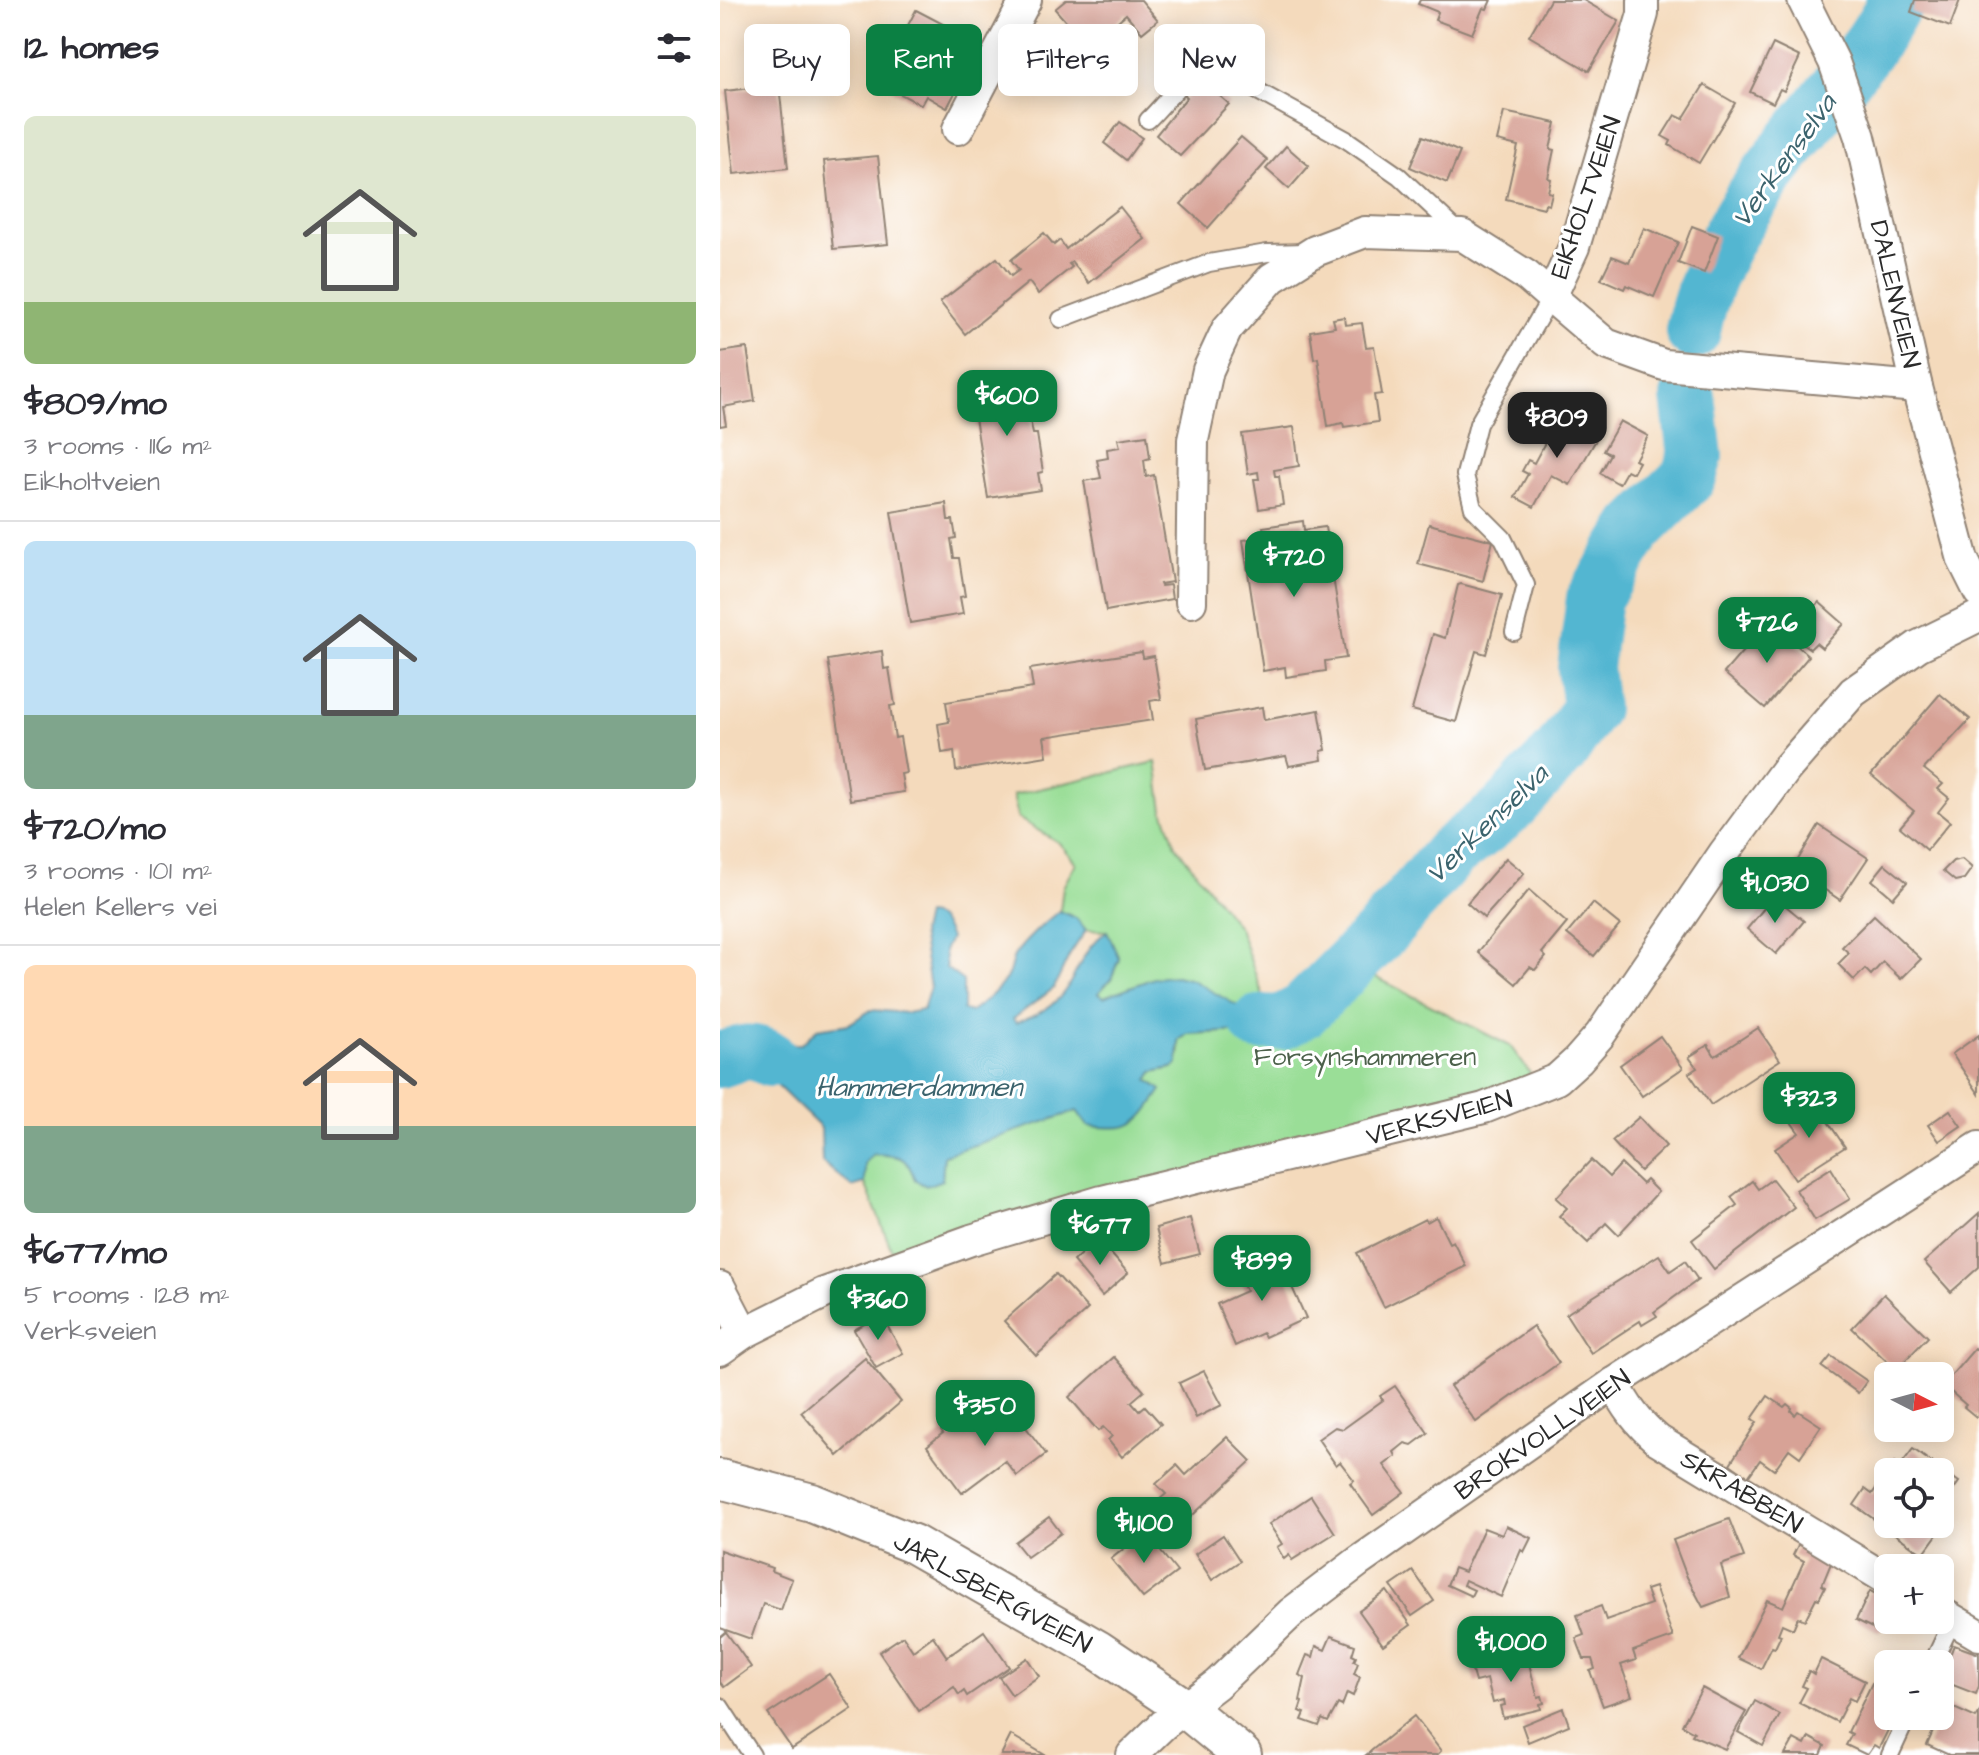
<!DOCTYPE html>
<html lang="en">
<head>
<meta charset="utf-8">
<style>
	body { margin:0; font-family:"Architects Daughter",sans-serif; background:#f2f2f3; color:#2b2b33; height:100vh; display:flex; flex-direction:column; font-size:30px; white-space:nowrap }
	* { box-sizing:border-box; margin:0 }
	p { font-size:26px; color:#7c7c81 }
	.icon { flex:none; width:44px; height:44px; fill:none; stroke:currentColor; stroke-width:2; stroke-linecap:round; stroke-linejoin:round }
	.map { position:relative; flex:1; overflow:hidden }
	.panel { display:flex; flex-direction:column; background:#fff; width:720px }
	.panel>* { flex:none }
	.banner { position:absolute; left:24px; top:24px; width:760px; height:72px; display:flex; gap:16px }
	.needle { width:52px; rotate:96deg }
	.buttons { position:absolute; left:1154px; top:1362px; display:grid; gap:16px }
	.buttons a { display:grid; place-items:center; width:80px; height:80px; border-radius:12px; background:#fff; box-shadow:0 4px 20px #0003; font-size:40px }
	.price { position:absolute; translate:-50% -68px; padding:0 18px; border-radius:16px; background:#0b8043; color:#fff; font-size:26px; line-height:52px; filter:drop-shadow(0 2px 4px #0008) }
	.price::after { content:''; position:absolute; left:50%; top:48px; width:24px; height:18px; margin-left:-12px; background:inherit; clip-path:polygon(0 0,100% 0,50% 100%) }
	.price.selected { background:#222; color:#fff }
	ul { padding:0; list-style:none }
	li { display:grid; align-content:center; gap:16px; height:424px; padding:0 24px }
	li+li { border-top:2px solid #e1e1e2 }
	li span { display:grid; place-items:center; height:248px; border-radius:12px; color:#555 }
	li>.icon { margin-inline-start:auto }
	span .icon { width:144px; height:144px; fill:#fffc; stroke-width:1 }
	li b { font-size:34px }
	h2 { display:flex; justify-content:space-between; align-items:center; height:96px; padding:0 24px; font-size:34px }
	.tag { padding:0 28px; border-radius:12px; background:#fff; box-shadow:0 4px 20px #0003; font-size:28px; line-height:72px }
	.tag.selected { background:#0b8043; color:#fff }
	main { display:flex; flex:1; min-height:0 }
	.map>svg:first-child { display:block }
	.green { fill:#9ade97; stroke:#628461; stroke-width:2 }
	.water { fill:#53b6d1; stroke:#3f707e; stroke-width:2 }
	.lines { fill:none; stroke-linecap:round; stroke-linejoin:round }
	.river { stroke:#53b6d1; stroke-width:56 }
	.building { fill:#d7a296 }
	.service-casing { stroke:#908274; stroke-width:20 }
	.minor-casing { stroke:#908274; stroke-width:34 }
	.tertiary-casing { stroke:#908274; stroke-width:42 }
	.service { stroke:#fff; stroke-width:16 }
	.minor { stroke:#fff; stroke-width:30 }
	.tertiary { stroke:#fff; stroke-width:38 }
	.labels { text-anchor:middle; stroke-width:6; stroke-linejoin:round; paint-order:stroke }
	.street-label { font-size:26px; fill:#2b2b2b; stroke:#fff }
	.park-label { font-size:26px; fill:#4c614b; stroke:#fff }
	.water-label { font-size:28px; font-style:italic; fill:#3b636d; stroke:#fff }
</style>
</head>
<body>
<main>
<section class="panel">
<h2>12 homes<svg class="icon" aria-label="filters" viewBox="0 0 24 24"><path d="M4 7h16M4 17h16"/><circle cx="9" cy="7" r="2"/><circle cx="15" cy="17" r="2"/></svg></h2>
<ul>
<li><span style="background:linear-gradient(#dfe7d0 75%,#8fb573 0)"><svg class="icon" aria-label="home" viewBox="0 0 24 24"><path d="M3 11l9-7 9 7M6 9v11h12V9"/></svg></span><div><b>$809/mo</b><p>3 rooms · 116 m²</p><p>Eikholtveien</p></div></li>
<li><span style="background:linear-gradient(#bfe0f5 70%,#7fa58c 0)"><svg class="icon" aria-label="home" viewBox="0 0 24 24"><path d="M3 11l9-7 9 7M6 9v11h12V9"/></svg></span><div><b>$720/mo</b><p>3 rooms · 101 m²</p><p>Helen Kellers vei</p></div></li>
<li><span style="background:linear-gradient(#ffd9b3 65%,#7fa58c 0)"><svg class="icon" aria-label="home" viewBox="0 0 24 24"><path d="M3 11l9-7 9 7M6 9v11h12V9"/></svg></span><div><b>$677/mo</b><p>5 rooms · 128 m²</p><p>Verksveien</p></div></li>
</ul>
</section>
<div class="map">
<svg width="1259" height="1755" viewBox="0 0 1259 1755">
	<rect width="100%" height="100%" fill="#fff"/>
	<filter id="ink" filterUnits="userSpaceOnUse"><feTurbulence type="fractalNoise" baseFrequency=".0125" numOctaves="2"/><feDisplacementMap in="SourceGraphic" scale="16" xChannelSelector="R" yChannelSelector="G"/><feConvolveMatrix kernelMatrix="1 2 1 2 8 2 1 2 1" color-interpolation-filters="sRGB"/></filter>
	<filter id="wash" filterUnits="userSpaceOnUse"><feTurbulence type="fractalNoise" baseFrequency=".006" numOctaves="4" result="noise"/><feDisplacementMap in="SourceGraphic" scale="32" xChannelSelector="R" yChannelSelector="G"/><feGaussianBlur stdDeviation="1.8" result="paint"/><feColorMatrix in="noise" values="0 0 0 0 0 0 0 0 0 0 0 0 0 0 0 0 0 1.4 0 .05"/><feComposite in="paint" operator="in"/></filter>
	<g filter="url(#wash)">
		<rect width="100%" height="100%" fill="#f4dabc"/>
		<g class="green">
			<path d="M436,762L443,810L456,846L519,928L547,1007L537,1017L499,997L434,978L384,997L378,993L391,979L399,958L387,931L366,930L356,918L340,911L343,887L356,863L339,843L298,818L293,795Z"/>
			<path d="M630,964L790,1046L810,1073L801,1093L178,1266L145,1183V1163L153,1154C178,1156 187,1153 195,1180L222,1179L224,1155L357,1110L441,1090L428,1080L433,1072L452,1068L460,1054L459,1041L468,1034L538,1030V1023L562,1022L583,1011Z"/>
		</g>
		<path class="water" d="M340,911L356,918L366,930L349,956L334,988L293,1019L296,1023C312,1017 328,1010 340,997C360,974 358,953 387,931L399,958L391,979L378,993L384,997L434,978L456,976L472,980L537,1017L538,1030L468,1034L459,1040L458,1064L452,1068L433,1072L428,1080L442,1090C416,1129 414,1130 368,1126L357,1111L224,1155L222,1180L206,1186L195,1180C187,1154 178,1156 153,1154L145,1163V1183L132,1187L102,1162L101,1128L42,1071L60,1044H81L97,1029L129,1024L151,1010L187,1013L203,1010L210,987L201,933L205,915C220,915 225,925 230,938L224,951L226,968L243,981V1010L251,1012C264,1002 280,990 288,975C291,969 291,962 294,956C301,945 328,918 340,911Z"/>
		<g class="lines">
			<g class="river">
				<path d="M973,331C994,220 1083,135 1148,47C1159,32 1168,15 1177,0"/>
				<path d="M538,1023L562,1022L583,1011L661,933L731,853L784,812L842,750L870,708L865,668L874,598L917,528L969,477L975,456L968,397"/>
				<path d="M0,1060C21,1053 30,1048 50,1059"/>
			</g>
		</g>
		<g id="blocks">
			<g class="building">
				<path d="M346,0H421L438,20L422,33L406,14L392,26L408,45L392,59L376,40L368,47L335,9Z"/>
				<path d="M700,0H771L767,9L763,8L752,34L715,20L718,12L698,4Z"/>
				<path d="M830,0H863L899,21L869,71L809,36Z"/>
				<path d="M1195,0H1240L1230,27L1191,12Z"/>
				<path d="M196,10L240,33L234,43L256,55L247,73L225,61L216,77L237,89L227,108L206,96L201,105L158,82Z"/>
				<path d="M1053,44L1080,57L1064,91L1060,89L1053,103L1030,92Z"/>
				<path d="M482,80L509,104L460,156L436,135L467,97L463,93L474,81L478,85Z"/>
				<path d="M59,85L68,168L14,174L5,91Z"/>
				<path d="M984,85L1015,103L979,163L949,145L951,141L942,136L955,115L963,119Z"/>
				<path d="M784,112L836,123L830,149L834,150L828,178L831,179L828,192L832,193L829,205L825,204L824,208L786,199L798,146L777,141Z"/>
				<path d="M400,122L422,138L406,160L384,143Z"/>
				<path d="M703,136L740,152L727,183L690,167Z"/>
				<path d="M521,137L548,160L488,228L461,204Z"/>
				<path d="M566,146L589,166L569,189L546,169Z"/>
				<path d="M158,156L168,244L113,249L104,161Z"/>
				<path d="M400,207L425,239L369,283L352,262L349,264L352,267L318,294L309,282L245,334L220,302L277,258L291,276L299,270L291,260L324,233L334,245L340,240L346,249Z"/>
				<path d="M972,226L998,236L984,273L958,263Z"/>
				<path d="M924,228L958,242L934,297L906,285L904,289L881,279L892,256L909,263Z"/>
				<path d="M624,317L625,325L642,323L646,347L654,346L662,394L654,395L658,422L624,427L623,423L608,426L598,358L594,359L590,331L615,327L613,319Z"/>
				<path d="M27,348L35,401L3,407L6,425L0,426V352Z"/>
				<path d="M304,379L307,396H311L314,414L309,415L313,434H317L323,472L318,473L321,490L268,498L250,387Z"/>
				<path d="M900,421L928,436L915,460L919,462L913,473L907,470L899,484L880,473L890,454L883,451Z"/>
				<path d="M836,422L856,433L861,423L880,433L850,485L831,475L814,507L795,497L808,474L802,471L808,460L814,463Z"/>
				<path d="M574,427L579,466L554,470L555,476H559L563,505L539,509L534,479H539L538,472L528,474L522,434Z"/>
				<path d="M427,435L430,458L424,460L426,477L434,475L452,582L440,584L441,586L450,585L452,599L386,611L364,481L381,478L377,460L388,458L387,449L400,447L398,439Z"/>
				<path d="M226,503L228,520H233L236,538L231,539L234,558H239L245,596L240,597L243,614L190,623L171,512Z"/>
				<path d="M583,521L584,530L605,527L626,658L605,661L606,671L566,677L565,667L543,671L523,540L544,537L543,527Z"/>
				<path d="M709,524L773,541L763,581L698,564Z"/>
				<path d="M741,584L782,595L766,654L756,651L736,722L692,710L713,634L725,638L738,585Z"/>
				<path d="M1099,602L1124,624L1102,648L1096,643L1090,649L1079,641L1086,634L1078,627Z"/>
				<path d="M1049,621L1089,656L1045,708L1004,673Z"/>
				<path d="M162,651L164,669L169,668L175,705L170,706L175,738L180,737L186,773L181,774L184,792L130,800L108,660Z"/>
				<path d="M422,652L423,658L434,656L441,699L430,701L433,720L324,737L327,756L236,771L234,751L222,753L218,724L229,722L226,702L313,688L310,669Z"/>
				<path d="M1220,694L1250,719L1204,769L1223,784L1218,789L1229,798L1218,812L1230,822L1207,850L1180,827L1194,811L1151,775Z"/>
				<path d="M542,707L544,720L599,710L606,750L601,751L602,760L569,766L566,756L485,770L476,719Z"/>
				<path d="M1099,825L1148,858L1120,900L1073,868Z"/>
				<path d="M786,858L804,873L764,918L747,903Z"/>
				<path d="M1242,859L1252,868L1244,879L1235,881L1223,871L1233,861Z"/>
				<path d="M1165,864L1187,882L1173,898L1152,880Z"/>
				<path d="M809,890L847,923L822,953L826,957L815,970L810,967L796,984L758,952Z"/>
				<path d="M1054,896L1084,921L1056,954L1027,929Z"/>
				<path d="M873,903L900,925L874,956L847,934Z"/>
				<path d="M1154,915L1201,959L1181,979L1163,962L1151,975L1145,969L1134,980L1118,964L1129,953L1122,947Z"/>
				<path d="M1038,1028L1060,1060L991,1105L969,1073L977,1068L969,1057L988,1045L995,1056Z"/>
				<path d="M1259,1035V1094L1232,1054Z"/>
				<path d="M940,1036L963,1068L922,1096L900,1065Z"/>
				<path d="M1092,1098L1125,1147L1075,1179L1055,1149L1079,1133L1066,1115Z"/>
				<path d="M1230,1110L1241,1126L1219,1141L1208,1125Z"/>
				<path d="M919,1117L946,1146L920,1171L892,1141Z"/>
				<path d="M871,1160L889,1177L901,1164L922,1184L926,1180L938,1192L898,1235L886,1223L868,1243L839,1216L847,1208L836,1198Z"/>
				<path d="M1111,1168L1130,1199L1095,1220L1076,1190Z"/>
				<path d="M1052,1179L1074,1207L994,1269L972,1240L1017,1205L1011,1197L1032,1181L1038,1189Z"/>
				<path d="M1259,1213V1267L1231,1292L1204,1262Z"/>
				<path d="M716,1217L729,1243L733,1241L746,1266L664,1307L637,1253L705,1219L707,1222Z"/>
				<path d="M470,1218L480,1254L445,1263L436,1228Z"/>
				<path d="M378,1239L408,1273L382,1296L353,1261Z"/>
				<path d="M557,1254L586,1318L545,1337L543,1333L515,1346L497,1304L526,1291L517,1272Z"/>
				<path d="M939,1255L950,1271L965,1261L978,1280L934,1312L937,1316L922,1325L920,1321L871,1353L846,1314Z"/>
				<path d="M336,1274L368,1309L316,1356L284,1321Z"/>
				<path d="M1164,1294L1208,1337L1176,1370L1132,1328Z"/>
				<path d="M161,1315L183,1353L156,1368L134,1330Z"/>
				<path d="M813,1326L839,1363L756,1422L730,1386Z"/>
				<path d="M1255,1348L1259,1352V1416L1256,1417L1244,1407L1246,1405L1223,1385Z"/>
				<path d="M1111,1356L1147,1381L1138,1393L1102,1367Z"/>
				<path d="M394,1357L424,1391L411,1402L419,1411L425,1406L441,1424L402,1457L388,1440L392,1436L383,1427L378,1431L349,1397Z"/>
				<path d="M145,1358L181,1402L118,1456L81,1412Z"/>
				<path d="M484,1371L502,1405L476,1418L459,1383Z"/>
				<path d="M675,1386L708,1433L692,1445L685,1443L674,1452L676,1456L664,1465L684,1492L653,1515L630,1483L634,1480L620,1462L616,1465L598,1439L615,1427L623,1429L663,1400L660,1396Z"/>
				<path d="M1048,1396L1064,1407L1067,1404L1072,1408L1071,1411L1075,1415L1078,1411L1101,1426L1080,1457L1069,1449L1054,1470L1040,1460L1028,1477L1010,1464L1037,1422L1032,1419Z"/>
				<path d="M290,1406L326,1454L297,1476L285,1461L242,1493L207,1446L223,1433L221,1430L246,1411L259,1429Z"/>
				<path d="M507,1437L531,1461L462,1525L439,1500L446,1494L436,1484L457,1465L466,1475Z"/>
				<path d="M1193,1449L1239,1482L1220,1509V1472H1168V1524L1224,1525L1203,1554L1134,1505L1145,1489L1152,1494L1175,1462L1180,1466Z"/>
				<path d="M591,1496L615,1533L572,1560L569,1555L564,1559L557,1547L562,1544L549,1524Z"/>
				<path d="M329,1517L341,1533L307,1557L295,1542Z"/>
				<path d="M1009,1519L1024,1557L1001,1565L1010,1597L983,1607L967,1577L953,1540Z"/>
				<path d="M786,1526L811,1538L804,1552L801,1550L781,1597L745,1580L743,1585L754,1590L751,1596L727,1585L734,1568L744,1572L764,1528L782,1535Z"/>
				<path d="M425,1532L457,1572L423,1598L391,1559Z"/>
				<path d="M503,1535L520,1561L492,1580L475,1554Z"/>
				<path d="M1081,1539L1114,1556L1102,1585L1105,1587L1099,1599L1096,1598L1085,1620L1078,1617L1073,1629L1062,1624L1058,1634L1061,1635L1055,1648L1052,1647L1041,1669L1018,1658L1047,1600L1063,1607L1084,1561L1073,1555Z"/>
				<path d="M0,1550L52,1568L51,1571L72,1579L61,1610L43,1604L31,1639L0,1628Z"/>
				<path d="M693,1571L714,1601L692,1616L671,1586Z"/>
				<path d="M935,1587L953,1637L913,1651L916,1660L901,1665L912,1696L883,1706L870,1671L875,1669L872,1659H864L856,1638L864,1635L857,1615L881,1606L886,1620L931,1604L926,1590Z"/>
				<path d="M667,1591L691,1625L663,1645L639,1611Z"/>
				<path d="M1150,1591L1168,1600V1617L1160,1632L1136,1620Z"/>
				<path d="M264,1631L289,1667L247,1696L244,1691L239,1695L234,1687L199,1711L159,1652L183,1636L193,1651L213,1636L227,1657Z"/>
				<path d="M6,1632L31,1667L4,1687L0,1682V1637Z"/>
				<path d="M611,1636L635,1645L632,1655L636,1657L634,1661L638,1663L634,1674L640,1677L633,1696L627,1693L622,1706L618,1704L608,1722L602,1719L599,1726L582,1720L585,1713L579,1711L582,1702L580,1701L585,1678L579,1675L587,1655L593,1657L596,1646L605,1650Z"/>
				<path d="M1234,1645L1259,1654V1686L1256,1694L1220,1680Z"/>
				<path d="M806,1652L816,1691L818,1697L822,1696L824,1703L820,1704L821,1709L783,1718L780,1706L785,1705L784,1700L773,1703L767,1679L755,1682L751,1668Z"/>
				<path d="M307,1658L319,1676L292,1695L279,1677Z"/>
				<path d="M1101,1659L1145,1681L1135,1701L1129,1698L1117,1722L1079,1703L1087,1688L1082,1686L1089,1671L1094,1674Z"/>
				<path d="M109,1674L132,1709L72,1749L48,1714Z"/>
				<path d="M1152,1683L1168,1691V1716H1175L1159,1748L1154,1745L1147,1755L1126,1745L1132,1734L1128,1732Z"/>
				<path d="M982,1688L1026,1712L1005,1749L972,1735L974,1732L962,1725Z"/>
				<path d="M1035,1701L1060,1715L1043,1746L1018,1732Z"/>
				<path d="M1225,1704L1256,1718L1259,1713V1755H1229L1207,1745Z"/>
				<path d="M843,1708L849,1725L808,1742L802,1725Z"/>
				<path d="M694,1716L721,1751L717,1755H646Z"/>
				<path d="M291,1735L325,1755H281Z"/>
				<path d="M1089,1737L1105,1746L1101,1755H1065L1074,1739L1085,1745Z"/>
			</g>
		</g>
	</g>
	<g filter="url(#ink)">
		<use href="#blocks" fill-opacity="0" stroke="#908274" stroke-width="2"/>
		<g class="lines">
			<g class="service-casing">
				<g id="service">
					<path d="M428,120C447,102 467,70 494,67L627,140L679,176L741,234"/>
					<path d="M341,319L489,263L547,253L586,252"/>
					<path d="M794,632L806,585L783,538L753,508L745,475L758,424L831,297"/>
					<path d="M1212,1664L1233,1620"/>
					<path d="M0,1706L32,1755"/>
					<path d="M1170,1755L1188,1716"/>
				</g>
			</g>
			<g class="minor-casing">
				<g id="minor">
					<path d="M923,0V14L854,247L831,297L886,344L944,365L1197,387"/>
					<path d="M1083,0L1114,62L1140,137L1197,387L1243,560L1259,592"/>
					<path d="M238,129L306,0"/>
					<path d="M471,602L473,440L488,370L507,329L552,278L595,251L645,232L742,235L807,276L831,297"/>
					<path d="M0,1287L24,1333"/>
					<path d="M0,1350L24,1333L104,1293L251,1240L382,1201L764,1108L837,1079L858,1060L880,1035L1004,853L1067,768L1133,692L1198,646L1259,616"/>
					<path d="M894,1383C906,1407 918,1423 938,1440L1168,1580"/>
					<path d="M1220,1612L1259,1635"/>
					<path d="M412,1755L443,1725L497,1684L571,1613L638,1562L894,1383L1259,1147"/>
				</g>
			</g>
			<g class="tertiary-casing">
				<path id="tertiary" d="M0,1479L92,1503L193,1544L378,1650L466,1709L522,1755"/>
			</g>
			<use href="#service" class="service"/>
			<use href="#minor" class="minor"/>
			<use href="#tertiary" class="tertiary"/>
		</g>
	</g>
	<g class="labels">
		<g class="street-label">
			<text transform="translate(865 197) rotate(-71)" y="9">EIKHOLTVEIEN</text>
			<text transform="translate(1176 294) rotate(77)" y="9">DALENVEIEN</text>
			<text transform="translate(719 1117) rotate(-15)" y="9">VERKSVEIEN</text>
			<text transform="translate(822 1434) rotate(-35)" y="9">BROKVOLLVEIEN</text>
			<text transform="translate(1022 1491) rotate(31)" y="9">SKRABBEN</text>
			<text transform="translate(273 1592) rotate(29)" y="9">JARLSBERGVEIEN</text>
		</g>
		<g class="park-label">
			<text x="645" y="1065">Forsynshammeren</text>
		</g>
		<g class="water-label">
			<text transform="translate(1063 160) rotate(-54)" y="10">Verkenselva</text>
			<text transform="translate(766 823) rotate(-44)" y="10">Verkenselva</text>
			<text x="199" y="1096">Hammerdammen</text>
		</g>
	</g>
</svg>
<div class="buttons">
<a><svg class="needle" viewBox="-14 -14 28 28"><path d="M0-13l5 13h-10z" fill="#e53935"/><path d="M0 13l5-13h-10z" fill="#7c7c81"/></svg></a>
<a><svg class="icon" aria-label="locate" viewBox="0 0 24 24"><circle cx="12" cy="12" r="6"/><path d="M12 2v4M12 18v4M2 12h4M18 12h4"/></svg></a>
<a>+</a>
<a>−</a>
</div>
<b class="price" style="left:287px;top:438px">$600</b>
<b class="price selected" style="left:837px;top:460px">$809</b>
<b class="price" style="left:574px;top:599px">$720</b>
<b class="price" style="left:1047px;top:665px">$726</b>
<b class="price" style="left:1055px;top:925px">$1,030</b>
<b class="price" style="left:1089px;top:1140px">$323</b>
<b class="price" style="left:380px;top:1267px">$677</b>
<b class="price" style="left:542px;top:1303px">$899</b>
<b class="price" style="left:158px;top:1342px">$360</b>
<b class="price" style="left:265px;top:1448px">$350</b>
<b class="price" style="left:424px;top:1565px">$1,100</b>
<b class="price" style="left:791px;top:1684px">$1,000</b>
<div class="banner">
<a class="tag">Buy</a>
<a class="tag selected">Rent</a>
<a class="tag">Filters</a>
<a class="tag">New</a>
</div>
</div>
</main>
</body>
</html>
